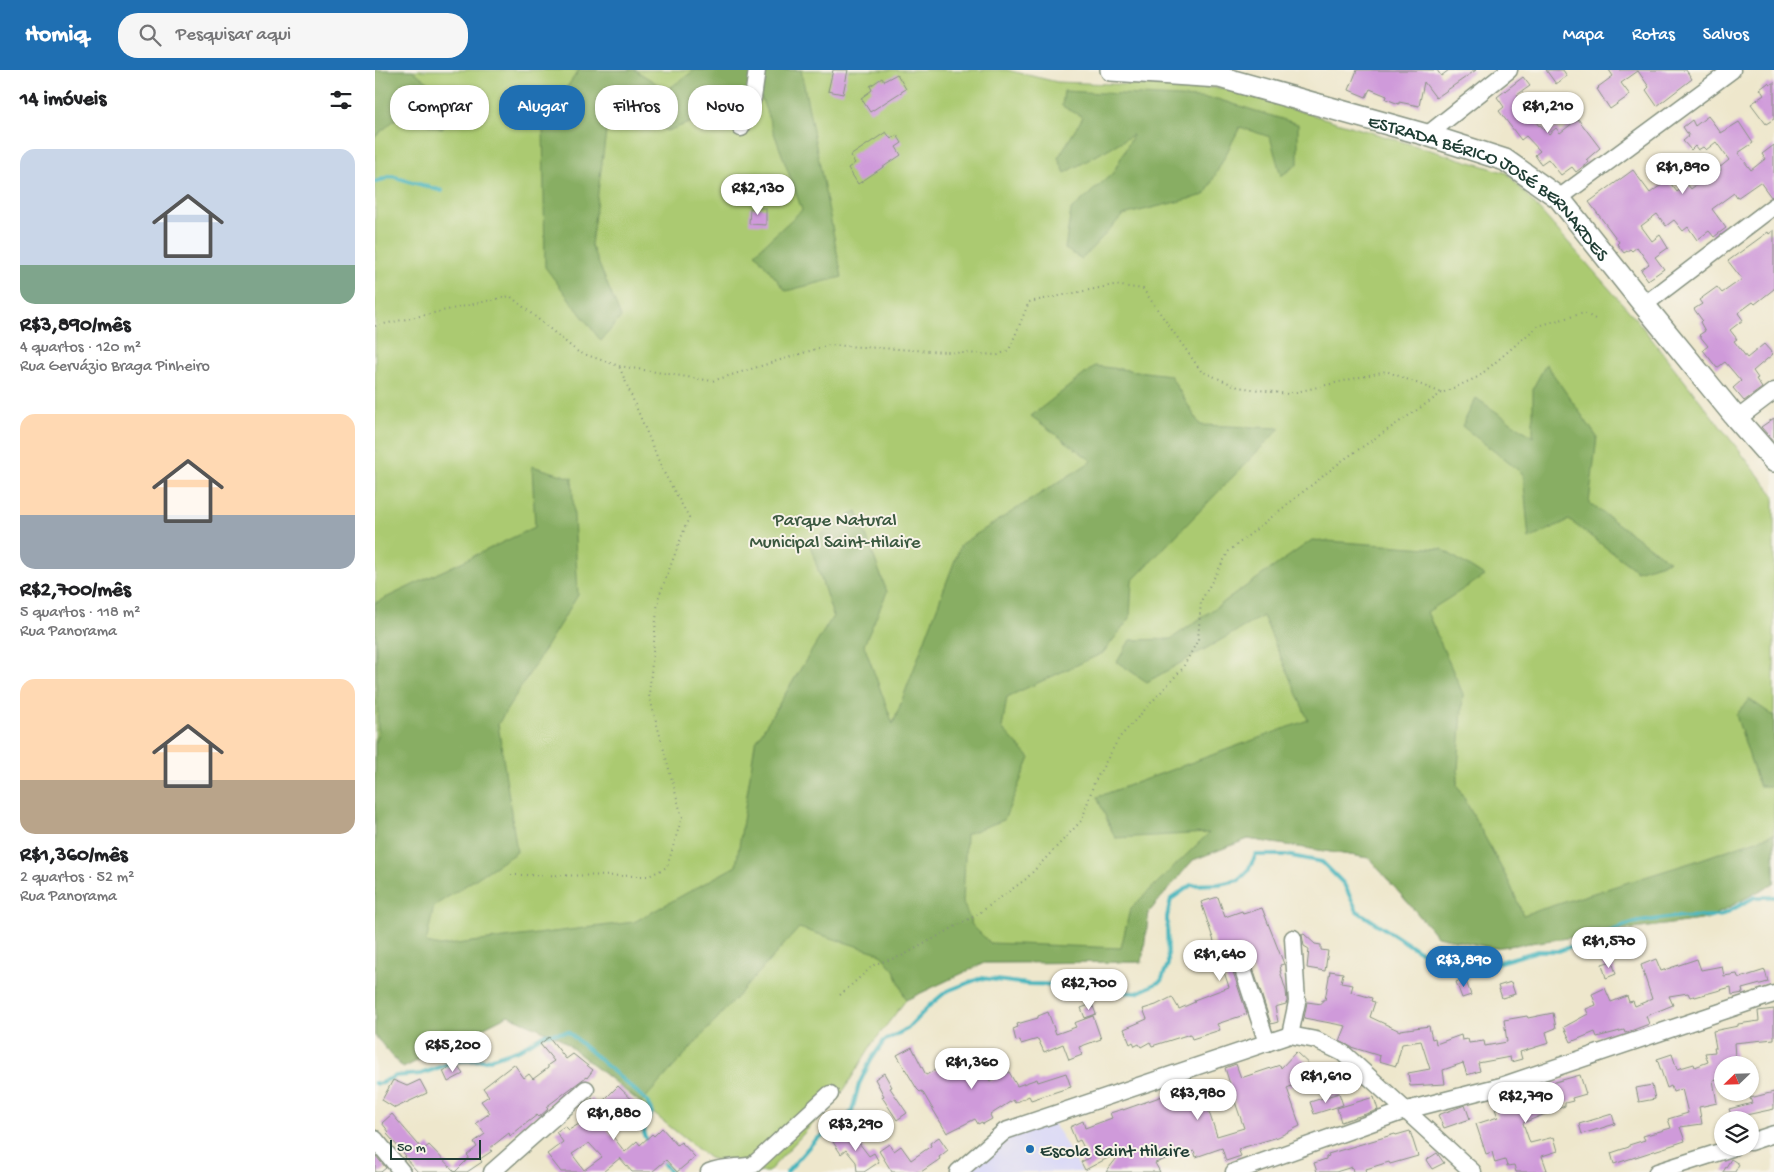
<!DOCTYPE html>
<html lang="pt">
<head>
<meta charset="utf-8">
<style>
	body { margin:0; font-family:"Gochi Hand",sans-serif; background:#f6f6f6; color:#202124; height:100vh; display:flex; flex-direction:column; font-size:19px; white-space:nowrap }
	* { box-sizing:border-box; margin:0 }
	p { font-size:16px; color:#757577 }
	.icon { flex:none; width:28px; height:28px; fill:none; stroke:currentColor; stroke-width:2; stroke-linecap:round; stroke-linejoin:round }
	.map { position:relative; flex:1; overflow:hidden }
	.details { display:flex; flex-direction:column; background:#fff; width:375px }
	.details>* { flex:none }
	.banner { position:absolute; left:15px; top:15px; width:475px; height:45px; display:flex; gap:10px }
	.needle { width:32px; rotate:247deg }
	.buttons { position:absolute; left:1339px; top:986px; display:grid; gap:10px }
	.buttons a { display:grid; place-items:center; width:45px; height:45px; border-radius:50%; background:#fff; box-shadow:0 1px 4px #0004; font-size:25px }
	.scale { position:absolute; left:15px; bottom:12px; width:91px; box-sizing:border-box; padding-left:5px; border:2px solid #1f3d34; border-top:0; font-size:14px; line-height:18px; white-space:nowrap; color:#1f3d34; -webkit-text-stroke:4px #f7f3e8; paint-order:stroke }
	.price { position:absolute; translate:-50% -42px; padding:0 11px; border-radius:18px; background:#fff; color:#222; font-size:16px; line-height:32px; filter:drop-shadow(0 1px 2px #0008) }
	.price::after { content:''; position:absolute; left:50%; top:30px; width:15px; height:11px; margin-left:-8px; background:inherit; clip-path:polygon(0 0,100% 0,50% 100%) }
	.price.active { background:#1f6fb2; color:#fff }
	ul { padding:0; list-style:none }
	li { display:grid; align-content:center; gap:10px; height:265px; padding:0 20px }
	li span { display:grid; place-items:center; height:155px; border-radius:15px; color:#555 }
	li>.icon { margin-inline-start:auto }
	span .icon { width:90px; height:90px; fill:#fffc; stroke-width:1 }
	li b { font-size:21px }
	h2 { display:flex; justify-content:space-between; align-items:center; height:60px; padding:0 20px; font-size:21px }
	.tag { padding:0 18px; border-radius:20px; background:#fff; box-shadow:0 1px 4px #0004; font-size:18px; line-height:45px }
	.tag.active { background:#1f6fb2; color:#fff }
	header { display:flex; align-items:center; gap:30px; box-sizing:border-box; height:70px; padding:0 25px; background:#1f6fb2; color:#fff }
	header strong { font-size:24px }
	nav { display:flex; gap:28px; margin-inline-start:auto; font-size:18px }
	.search { width:350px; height:45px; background:#f6f6f6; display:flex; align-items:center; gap:12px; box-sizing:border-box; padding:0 18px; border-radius:20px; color:#757577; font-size:19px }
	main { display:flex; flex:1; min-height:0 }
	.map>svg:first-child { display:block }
	.built { fill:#d8d7f8 }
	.green { fill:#abca71; stroke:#658452 }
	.forest { fill:#88ae63; stroke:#54764c }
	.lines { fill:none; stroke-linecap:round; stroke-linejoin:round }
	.stream { stroke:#46b5bd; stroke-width:4 }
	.building { fill:#cf9ada; fill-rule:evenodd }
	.minor-casing { stroke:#869280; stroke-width:19 }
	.major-casing { stroke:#869280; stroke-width:24 }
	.path { stroke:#869280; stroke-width:2; stroke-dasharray:1 4; stroke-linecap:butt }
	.minor { stroke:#fff; stroke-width:16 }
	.major { stroke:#fff; stroke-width:21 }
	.poi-dot { fill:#1f6fb2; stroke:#f7f3e8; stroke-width:2 }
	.labels { text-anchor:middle; stroke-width:4; stroke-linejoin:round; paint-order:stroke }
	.street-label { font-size:19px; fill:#1f3d34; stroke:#f7f3e8 }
	.park-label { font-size:19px; fill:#3b5940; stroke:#f7f3e8 }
	.poi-label { font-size:19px; fill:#1f3d34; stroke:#f7f3e8; text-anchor:start }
</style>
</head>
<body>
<header>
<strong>Homiq</strong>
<div class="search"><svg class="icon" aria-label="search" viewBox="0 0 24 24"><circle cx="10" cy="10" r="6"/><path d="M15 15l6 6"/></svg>Pesquisar aqui</div>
<nav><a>Mapa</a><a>Rotas</a><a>Salvos</a></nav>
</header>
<main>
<section class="details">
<h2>14 imóveis<svg class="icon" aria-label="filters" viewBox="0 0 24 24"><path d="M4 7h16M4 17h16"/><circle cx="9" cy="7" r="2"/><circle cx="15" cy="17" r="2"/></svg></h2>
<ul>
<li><span style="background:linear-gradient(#c9d6e8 75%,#7fa58c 0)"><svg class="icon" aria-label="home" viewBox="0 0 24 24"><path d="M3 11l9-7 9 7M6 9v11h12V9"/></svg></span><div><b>R$3,890/mês</b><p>4 quartos · 120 m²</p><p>Rua Gervázio Braga Pinheiro</p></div></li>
<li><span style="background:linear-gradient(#ffd9b3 65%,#9aa5b1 0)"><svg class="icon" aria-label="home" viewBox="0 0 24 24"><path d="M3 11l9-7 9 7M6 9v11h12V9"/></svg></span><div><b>R$2,700/mês</b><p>5 quartos · 118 m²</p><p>Rua Panorama</p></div></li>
<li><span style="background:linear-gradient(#ffd9b3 65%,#b9a48a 0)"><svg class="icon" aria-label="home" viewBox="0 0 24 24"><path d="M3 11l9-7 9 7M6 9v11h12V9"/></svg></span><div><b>R$1,360/mês</b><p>2 quartos · 52 m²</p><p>Rua Panorama</p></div></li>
</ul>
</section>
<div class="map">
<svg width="1399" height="1102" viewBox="0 0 1399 1102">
	<rect width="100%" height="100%" fill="#f7f3e8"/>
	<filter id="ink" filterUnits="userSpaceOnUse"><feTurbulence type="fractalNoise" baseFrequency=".02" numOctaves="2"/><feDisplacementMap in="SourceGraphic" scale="10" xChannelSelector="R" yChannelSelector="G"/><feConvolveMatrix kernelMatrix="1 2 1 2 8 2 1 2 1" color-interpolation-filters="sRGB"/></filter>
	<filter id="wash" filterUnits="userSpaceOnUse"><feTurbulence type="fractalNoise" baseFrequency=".0096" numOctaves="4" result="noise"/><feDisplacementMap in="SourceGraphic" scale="20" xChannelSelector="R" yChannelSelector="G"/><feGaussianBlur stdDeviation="1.12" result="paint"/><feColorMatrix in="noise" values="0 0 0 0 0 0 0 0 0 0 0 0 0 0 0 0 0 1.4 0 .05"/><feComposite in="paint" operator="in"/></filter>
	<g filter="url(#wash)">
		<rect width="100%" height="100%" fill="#eee7cc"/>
		<path class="built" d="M678,1052L707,1102H590L632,1065Z"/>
		<path class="green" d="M0,0H632L682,12L848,18L1132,103L1261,249L1399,425V813L1332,849L1118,878L1062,866L994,788L873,769L818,790L774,842L767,892L609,893L531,930L497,974L469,1020L393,1102H384L334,1088L183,967L133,945L28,998L0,966Z"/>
		<g class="forest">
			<path d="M0,0H37L83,35L67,59L24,46L0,67Z"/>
			<path d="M204,0H260L292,20L320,0H426L467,207L411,221L380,183L427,140L386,27L292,61L235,32L216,175L246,247L226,271L170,197L168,51Z"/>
			<path d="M689,21L842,29L923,54V94L906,106L895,67L865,57L830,125L748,145L707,189L690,179L696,140L738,103L758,65L690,103L683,88L708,47L687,36Z"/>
			<path d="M1171,294L1222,367L1214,433L1294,491L1262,501L1194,450L1154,469L1148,404L1087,356L1101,328L1158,367V318Z"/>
			<path d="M720,296L795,305L825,355L905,358L757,511L755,548L728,583L632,627L627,658L655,688L629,750L591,764L588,832L597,855L615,873L746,878L755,839L834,763L740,768L722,727L933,650L888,546L772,612L742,592L755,570L796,569L937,470L1067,479L1109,506L1052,542L1088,624L1082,715L1135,814L1148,845L1318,792L1399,764V813L1332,849L1118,878L1062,866L994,788L873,769L818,790L774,842L767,892L609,893L531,930L519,900L504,883L424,858L266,1033L183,967L133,945L28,998L0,966V674L3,667L0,533L160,457L157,396L197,408L203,525L123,654L142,782L59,836L51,873L65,876L259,852L361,796L380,673L458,546L434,472L482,441L512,522L489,575L518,654L586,474L717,391L656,346Z"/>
			<path d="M1374,629L1399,646V716H1384L1361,645Z"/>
		</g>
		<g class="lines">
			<g class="stream">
				<path d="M0,112L17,106L67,121"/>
				<path d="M0,1013L3,1014L21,1006L46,1004L82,991L112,990L145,979L170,964L193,962L271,1030L277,1042L270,1055L269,1065L273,1072"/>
				<path d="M286,1090L295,1102"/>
				<path d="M412,1102L440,1070L467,1054L477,1041L484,1014L496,990L509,971L532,959L555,935L572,921L606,908L652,914L697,915L718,912L744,922L762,923L786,911L793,894L792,847L796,829L816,815L844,814L864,810L872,802L881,785H911L947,792L969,814L982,841L1044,881L1068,887L1086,881L1095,880L1105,892L1121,893L1163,881H1184L1257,853L1298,847L1345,846L1380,827H1399"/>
			</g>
		</g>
		<g id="blocks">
			<g class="building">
				<path d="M458,0H473L468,24L453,21Z"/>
				<path d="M982,0H1062L1066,6L1074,0H1101L1061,28L1049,12L1044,36L1024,32V34L1011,29L1012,26L995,19L991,27L974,20Z"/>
				<path d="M1171,0H1188L1192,6L1181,14Z"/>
				<path d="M1234,0H1311L1317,9L1282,36L1271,20L1274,17L1263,1L1246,13L1255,25L1235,39L1222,19L1224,18L1223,17L1238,6Z"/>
				<path d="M522,4L531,19L495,42L486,28L497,20L495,16L507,8L509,11Z"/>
				<path d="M1148,7L1155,16L1142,25L1145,29L1144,30L1164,56L1165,55L1174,64L1181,58L1185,63L1203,49L1225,78L1211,90L1214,92L1201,102L1197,97L1186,105L1173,89L1166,94L1160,85L1165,81L1151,66L1146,70L1124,41L1129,37L1122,27Z"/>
				<path d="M1399,12V49L1391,54L1376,34L1389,25L1385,19L1393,13L1395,15Z"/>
				<path d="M1333,46L1346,63L1364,52L1378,73L1363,83L1376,100L1390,89L1387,84L1399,75V126L1396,127L1385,112L1362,128L1359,123L1337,139L1351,158L1339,167L1334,161L1322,170L1313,157L1308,161L1299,150L1291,156L1282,144L1266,156L1277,171L1285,165L1293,178L1280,187L1289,199L1273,210L1266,200L1274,194L1262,177L1257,181L1255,179L1249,183L1242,174L1244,172L1214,132L1258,100L1275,123L1293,110L1302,122L1312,114L1316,119L1334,105L1346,100L1344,98L1354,90L1341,72L1331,80L1328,77L1323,80L1320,76L1316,80L1308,71L1314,66L1308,57L1317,50L1320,56Z"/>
				<path d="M511,62L516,69L522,65L527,73L521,77L526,85L483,114L473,98L480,93L475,86Z"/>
				<path d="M375,138H391V155L374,154Z"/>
				<path d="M1399,160V219L1380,234L1378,232L1363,243L1368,250L1355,260L1362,269L1359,271L1372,288L1389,274L1398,284L1378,301L1383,308L1381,309L1387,318L1369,331L1358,318L1366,311L1350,292L1342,298L1328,280L1333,276L1324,265L1330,261L1325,252L1327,250L1319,239L1327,234L1324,230L1342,217L1347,223L1367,209L1353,191L1393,162L1394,164Z"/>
				<path d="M1399,348V372L1386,357Z"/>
				<path d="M843,827L850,847L867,841L868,844L887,838L909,894L905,895L906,901H905L911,921L912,931L911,934L900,937L903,952L896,954L873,883L867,877H861L856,881L854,890L872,944L842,954L845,960L817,969L815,964L777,976L775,972L766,977L764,974L760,976L758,972L755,974L749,959L772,949L768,939L781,935L797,927L804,939L820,932L819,930L854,917L826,832Z"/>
				<path d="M929,864L940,874L946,875V880L953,881L950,901L932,898L934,879L929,876L927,865Z"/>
				<path d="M1281,889L1286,901L1322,889L1326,900L1347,896L1349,906L1362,904L1363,907L1365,908L1390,900L1393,912L1367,919L1368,923L1357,925L1356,917L1320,927L1319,926L1315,927L1313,923L1294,926L1298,935L1271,946L1274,954L1250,963L1249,960L1222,967L1220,962L1196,972L1189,957L1213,944L1211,939L1221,935L1217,924L1230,918L1236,932L1252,926L1254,932L1258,931L1260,936L1277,929L1266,895Z"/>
				<path d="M1237,891L1241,904L1231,908L1227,894Z"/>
				<path d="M955,901L968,903L966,913L978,915L976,922L997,928L996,931L1000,932L995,947L1025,961V960L1054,956L1057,969L1060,968L1061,974L1086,965L1087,970L1093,969L1094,973L1109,971L1110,976L1132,972L1129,950L1152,946L1153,948L1178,943L1181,958L1171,962L1174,973L1145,982L1147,989L1136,992L1135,987L1103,993L1105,1001L1092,1005L1088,993L1068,1000L1070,1014L1035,1016L1033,1003L1055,999L1046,971L1027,974L1021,996L1004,991L1005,986L976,977L965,971L971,956L929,948L932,932L947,934V930H950Z"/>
				<path d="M1090,908L1096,925L1087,928L1081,912Z"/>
				<path d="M1136,912L1140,924L1127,928L1123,916Z"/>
				<path d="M717,934L721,944L710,948L706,938Z"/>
				<path d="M1399,939V969L1359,973L1360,987L1355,988L1356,995H1348V1008L1338,1010L1342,1033L1324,1037L1327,1054L1305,1057L1310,1071L1239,1094L1236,1083L1254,1077V1075L1270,1070L1268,1066L1296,1058L1293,1049L1313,1043L1307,1019L1298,1022L1296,1016L1292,1018L1282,989L1297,984L1302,999L1319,994L1320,997L1333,992L1330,983L1340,982L1339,978H1341L1338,961L1363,956V954L1384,951L1383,941Z"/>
				<path d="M673,942L681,964L701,957L699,953L718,946L726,969L704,977L707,985L694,990L688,974L669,982L663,969L646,974L645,970L641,971L638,959L643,957L642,954L663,948V946Z"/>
				<path d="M174,967L191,989L198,984L218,1000L212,1008L211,1007L171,1037L173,1039L164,1047L162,1045L135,1066L134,1063L115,1078L117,1081L105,1089L107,1092L92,1102H43L29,1087L31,1086L12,1064L14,1062L7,1053L17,1044L48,1080L54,1075L80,1102L93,1089L94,1087L92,1085L102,1077L99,1072L110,1064L101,1053L115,1043L106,1031L114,1026L108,1018L139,994L149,1008L154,1004L158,1009L173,998V995L179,991L165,974Z"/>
				<path d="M537,977L551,1005L567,996L570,1002L593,987L596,992L600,989L615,1011L634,1002L642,1016L662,1009L663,1012L691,1003L696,1017L656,1030L654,1026L640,1033L638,1030L615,1045L617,1049L608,1054L607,1052L603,1054L600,1049L572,1063L547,1021L545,1022L542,1019L522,985Z"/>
				<path d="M921,982L940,1000L926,1012L912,1018L925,1056L903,1067L863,1079L866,1086L851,1091L847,1078L821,1087L819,1081L806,1086L805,1084L780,1093L785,1102H731L748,1080L710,1100L706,1092L714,1088L705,1070L701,1072L695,1057L708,1051L710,1058L737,1048L735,1043L748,1039V1040L824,1013L827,1022L855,1014L850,998L861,994L866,1008L905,995L906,998ZM858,1026L869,1058L842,1066L831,1033Z"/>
				<path d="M81,994L88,1004L73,1012L68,1001Z"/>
				<path d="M509,1003L517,1017L515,1018L532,1043L522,1050L507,1027L509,1026L500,1009Z"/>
				<path d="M1205,1005L1211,1024L1197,1028L1198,1031L1190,1033V1036L1148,1053L1155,1073L1179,1067L1183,1081L1167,1086L1172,1100L1165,1102H1141L1139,1095L1132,1096L1130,1090L1120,1093L1117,1082L1111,1084L1101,1054L1123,1047L1120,1039L1126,1037L1123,1027L1135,1024L1137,1027L1158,1018V1016L1172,1011L1173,1014Z"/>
				<path d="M18,1010L32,1016L45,1010L52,1023L20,1038L7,1030Z"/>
				<path d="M1277,1015L1280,1029L1264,1032L1261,1018Z"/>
				<path d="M243,1016L271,1043L255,1057L247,1048L232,1059L250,1082L262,1071L265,1075L277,1064L279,1066L287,1058L302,1075L306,1072L320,1087L302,1102L291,1090L277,1102H257L245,1088L228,1102H186L172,1084L188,1072L181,1062L190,1056L194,1060L214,1048L206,1037L217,1028L223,1036ZM214,1073L227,1087L209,1100L197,1084Z"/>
				<path d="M1399,1022V1039L1357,1048L1354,1039L1377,1033L1375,1028Z"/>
				<path d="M964,1023L968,1035L939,1044L935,1032Z"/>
				<path d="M999,1027L1003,1040L966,1052L962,1038Z"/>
				<path d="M1090,1035L1095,1049L1069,1058L1063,1045Z"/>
				<path d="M1237,1044L1240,1054L1207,1064L1204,1054Z"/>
				<path d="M475,1061L494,1086L499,1083L504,1092L489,1102H482L481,1092L471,1080L466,1084L458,1072Z"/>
				<path d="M1035,1061L1043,1086L1015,1094L1014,1092L991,1099L992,1102H978L977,1097L961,1102H942L939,1093L951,1089V1087L954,1086L953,1084L1020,1064L1021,1065Z"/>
				<path d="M564,1067L573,1080L564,1087L565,1089L546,1102H517L504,1081L514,1074L519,1081L526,1076L536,1090L556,1076L555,1073Z"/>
				<path d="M1062,1083L1069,1093L1057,1099L1051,1090Z"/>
				<path d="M0,1085L11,1098L6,1102H0Z"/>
				<path d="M1356,1089L1364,1094L1360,1102H1348Z"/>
			</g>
		</g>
	</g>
	<g filter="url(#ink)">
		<use href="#blocks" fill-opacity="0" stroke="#869280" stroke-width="1"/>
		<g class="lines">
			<g class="minor-casing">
				<g id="minor">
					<path d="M366,58L378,28L382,0"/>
					<path d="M1052,65L1134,0"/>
					<path d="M1184,128L1357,0"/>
					<path d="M1269,235L1399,136"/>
					<path d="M1362,349L1399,321"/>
					<path d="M864,887L892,973"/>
					<path d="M915,965L922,932L918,868"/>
					<path d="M0,1069L27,1102"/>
					<path d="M1375,1072L1399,1064"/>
					<path d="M117,1102L211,1019"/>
					<path d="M334,1102C348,1096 363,1098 378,1095L455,1024"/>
					<path d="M583,1102L630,1061L915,965L941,970L968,983L1098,1102"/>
					<path d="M859,1102L1032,1040L1126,1016L1399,924"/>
					<path d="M1282,1102L1357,1078"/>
				</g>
			</g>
			<g class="major-casing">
				<g id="major">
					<path id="s1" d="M736,0L844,7L1052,65L1130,90L1184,128L1269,235L1362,349L1399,391"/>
				</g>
			</g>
			<g class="path">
				<path d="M0,256L135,226L203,282L244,296L337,311L454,275L623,285L634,280L654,232L739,215L768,219L826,301L863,317L913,324L1011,301L1067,323L1103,307L1163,256L1209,243L1222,250"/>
				<path d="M136,805L274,806L292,797L307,747L274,625L283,529L314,447L288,401L244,296"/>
				<path d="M465,925L500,894L527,886L603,844L651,809L707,750L719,713L744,668L807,599L823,570L826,531L854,481L968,390L1067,323"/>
			</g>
			<use href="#minor" class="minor"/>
			<use href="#major" class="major"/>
		</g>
	</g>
	<circle class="poi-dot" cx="655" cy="1079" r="5"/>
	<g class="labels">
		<g class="street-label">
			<text dy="7" stroke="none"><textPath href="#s1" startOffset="406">ESTRADA BÉRICO JOSÉ BERNARDES</textPath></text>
		</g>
		<g class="park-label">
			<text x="460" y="455">Parque Natural<tspan x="460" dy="22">Municipal Saint-Hilaire</tspan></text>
		</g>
		<g class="poi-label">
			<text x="665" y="1086">Escola Saint Hilaire</text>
		</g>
	</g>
</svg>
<div class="buttons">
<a><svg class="needle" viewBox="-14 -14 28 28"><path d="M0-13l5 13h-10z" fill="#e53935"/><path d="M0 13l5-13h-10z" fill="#757577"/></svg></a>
<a><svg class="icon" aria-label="layers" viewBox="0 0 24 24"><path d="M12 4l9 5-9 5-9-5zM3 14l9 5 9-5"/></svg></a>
</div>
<div class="scale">50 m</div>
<b class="price" style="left:1173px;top:64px">R$1,210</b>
<b class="price" style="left:1308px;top:125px">R$1,890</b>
<b class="price" style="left:383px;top:146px">R$2,130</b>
<b class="price" style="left:1234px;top:899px">R$1,570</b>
<b class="price" style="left:845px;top:912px">R$1,640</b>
<b class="price active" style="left:1089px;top:918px">R$3,890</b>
<b class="price" style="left:714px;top:941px">R$2,700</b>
<b class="price" style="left:78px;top:1003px">R$5,200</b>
<b class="price" style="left:597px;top:1020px">R$1,360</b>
<b class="price" style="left:951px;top:1034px">R$1,610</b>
<b class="price" style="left:823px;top:1051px">R$3,980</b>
<b class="price" style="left:1151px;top:1054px">R$2,790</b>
<b class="price" style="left:239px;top:1071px">R$1,880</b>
<b class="price" style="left:481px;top:1082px">R$3,290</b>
<div class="banner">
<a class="tag">Comprar</a>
<a class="tag active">Alugar</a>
<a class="tag">Filtros</a>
<a class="tag">Novo</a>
</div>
</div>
</main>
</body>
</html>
